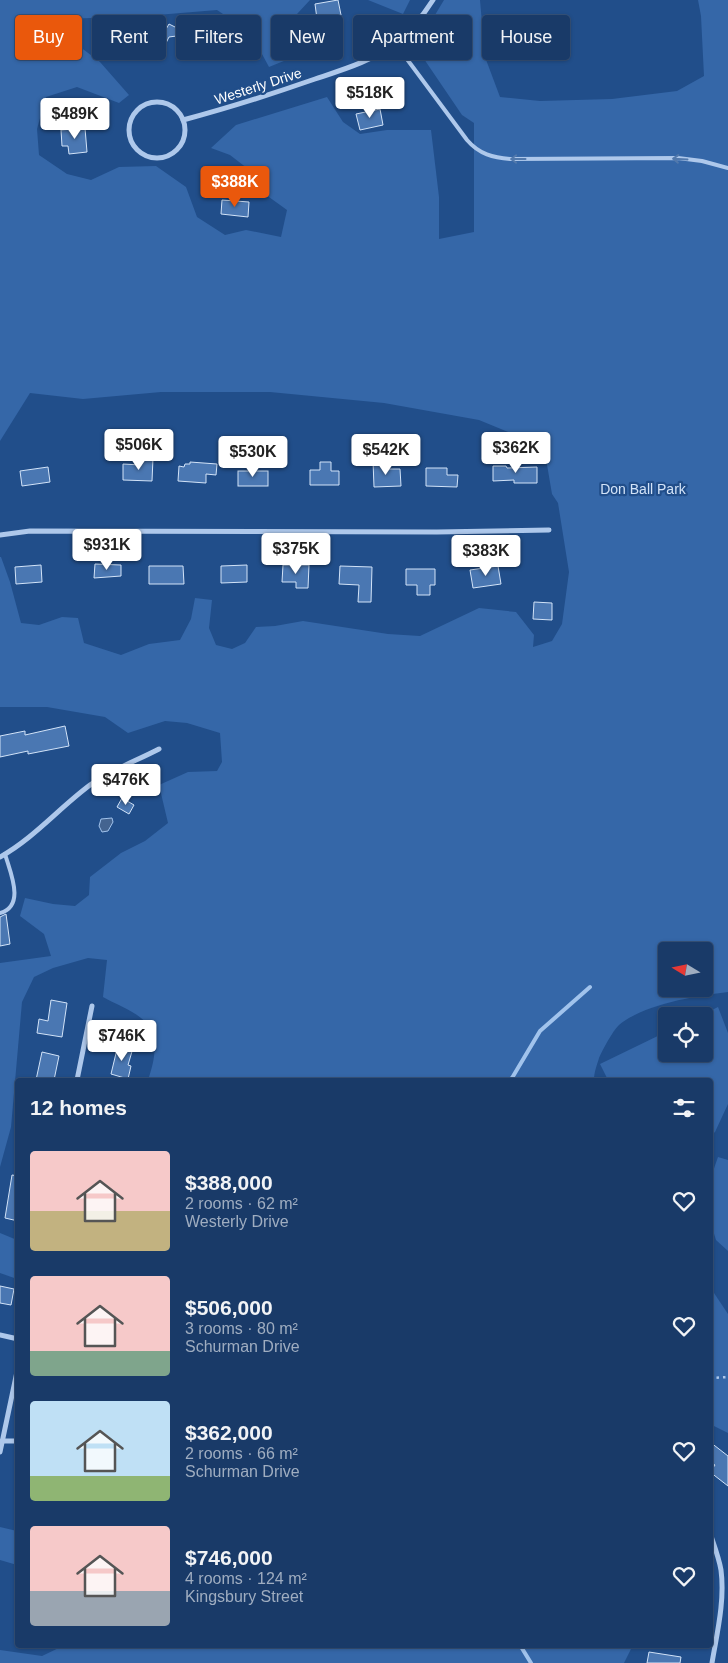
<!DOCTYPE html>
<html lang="en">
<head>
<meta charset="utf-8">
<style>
	body { margin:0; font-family:Helvetica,sans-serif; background:#264571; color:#f1f3f6; height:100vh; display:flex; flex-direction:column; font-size:19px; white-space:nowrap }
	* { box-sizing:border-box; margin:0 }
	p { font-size:16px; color:#9fadc0 }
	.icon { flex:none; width:28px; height:28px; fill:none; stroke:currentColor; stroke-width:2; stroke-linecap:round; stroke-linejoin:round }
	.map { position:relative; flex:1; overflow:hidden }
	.drawer { position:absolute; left:15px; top:1078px; width:698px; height:570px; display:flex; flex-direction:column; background:#193a68; border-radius:5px; box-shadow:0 1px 4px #0004,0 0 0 1px #37547c }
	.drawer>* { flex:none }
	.top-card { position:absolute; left:15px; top:15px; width:699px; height:45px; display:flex; gap:10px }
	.needle { width:32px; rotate:280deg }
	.tools { position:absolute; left:658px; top:942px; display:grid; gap:10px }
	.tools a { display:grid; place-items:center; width:55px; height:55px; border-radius:5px; background:#193a68; box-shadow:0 1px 4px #0004,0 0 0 1px #37547c; font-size:25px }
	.price { position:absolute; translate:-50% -42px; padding:0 11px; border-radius:5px; background:#fff; color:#222; font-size:16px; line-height:32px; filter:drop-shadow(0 1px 2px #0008) }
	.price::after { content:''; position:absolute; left:50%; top:30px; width:15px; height:11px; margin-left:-8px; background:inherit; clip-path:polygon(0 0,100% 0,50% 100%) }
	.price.selected { background:#ea580c; color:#fff }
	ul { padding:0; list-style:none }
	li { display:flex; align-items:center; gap:15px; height:125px; padding:0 15px }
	li span { display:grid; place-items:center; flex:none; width:140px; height:100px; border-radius:5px; color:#555 }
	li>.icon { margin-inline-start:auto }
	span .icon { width:60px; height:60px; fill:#fffc; stroke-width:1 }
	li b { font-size:21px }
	h2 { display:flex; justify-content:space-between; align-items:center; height:60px; padding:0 15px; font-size:21px }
	.pill { padding:0 18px; border-radius:5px; background:#193a68; box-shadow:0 1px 4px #0004,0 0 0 1px #37547c; font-size:18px; line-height:45px }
	.pill.selected { background:#ea580c; color:#fff }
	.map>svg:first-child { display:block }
	.green { fill:#3567a8; fill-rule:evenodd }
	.water { fill:#446490; stroke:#a1c3ec }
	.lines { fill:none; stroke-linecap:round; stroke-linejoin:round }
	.stream { stroke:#a1c3ec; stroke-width:4 }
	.building { fill:#4a77b2; stroke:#d2e3f8 }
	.path { stroke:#aec8eb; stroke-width:2.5; stroke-dasharray:2.5 4; stroke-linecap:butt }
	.service { stroke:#aec8eb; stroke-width:4 }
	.minor { stroke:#aec8eb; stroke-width:5 }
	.oneway { stroke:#5279ac }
	.labels { text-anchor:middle; stroke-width:4.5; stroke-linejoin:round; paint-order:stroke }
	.street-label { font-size:14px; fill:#fff; stroke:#214e8a }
	.park-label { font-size:14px; fill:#d2e3f8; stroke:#214e8a }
</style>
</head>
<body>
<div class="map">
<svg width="728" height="1663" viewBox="0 0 728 1663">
	<rect width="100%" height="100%" fill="#214e8a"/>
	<g class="green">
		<path d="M0,0H310L297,14L306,52L269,67L250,32L217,10L145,16L64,19L71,40L100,62L129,95L119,103L77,87L46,97L37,129L39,155L67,174L91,180L119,167L156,166L186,187L197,217L225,235L246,230L281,237L287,210L262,192L252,172L230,155L211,148L236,125L327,97L343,122L360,134L387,130H431L439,197V239L474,232V123L462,115L424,59L420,40L444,0H480L485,57L500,97L540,101L612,99L677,91L704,76L701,16L698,0H728V992C696,996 644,1004 619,1025C612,1032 603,1049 599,1058C597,1065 594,1072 594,1080H148C155,1060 161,1033 141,1018C130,1009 115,1004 103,997L107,960L88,958L53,968L34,977L22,1002L11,1127L0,1167V963L51,956L44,934L20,916L25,898L53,904L75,906L89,895L90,877L121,853L145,841L168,823L159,785L188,772L217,771L222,762L220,733L187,723L165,721L128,733L105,717L47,707H0V557H1L10,582L21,623L39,625L62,617L78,618L84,643L121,655L149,644L180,640L191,619L195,598L212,600L209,628L216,645L232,649L245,643L256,627L275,626L303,621L388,634L420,636L479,608L516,612L534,635L533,647L552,641L562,624L569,572L558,503L552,494L545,453L530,441L479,420L384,403L270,392H161L83,399L30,393L0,441ZM666,951H704V989H666Z"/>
		<path d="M368,0H410L403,14Z"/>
		<path d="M718,1007L728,1033V1104L715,1132L710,1136V1080H608L600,1064L666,1032V1054H704V1016H700Z"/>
		<path d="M718,1157L728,1160V1251L716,1240L710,1221V1180Z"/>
		<path d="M0,1233L17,1240V1279L0,1273Z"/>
		<path d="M710,1287L728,1314V1433L710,1424Z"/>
		<path d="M0,1527L17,1531V1565L0,1560Z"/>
		<path d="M65,1645H633L624,1663H0V1650L42,1656Z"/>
	</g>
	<path class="water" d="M112,818L113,822L108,831L102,832L99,826L101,819Z"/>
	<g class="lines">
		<g class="stream">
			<path d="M509,1080L512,1078L540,1031L590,987"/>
			<path d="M520,1645L531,1663"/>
		</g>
	</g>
	<g class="building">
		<path d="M338,0L341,15L317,19L315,4Z"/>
		<path d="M169,24L183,31L182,27L203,24L206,41L185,44L184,35L169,37L163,49L148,42L156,27L165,31Z"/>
		<path d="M380,109L383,125L360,130L356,114Z"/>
		<path d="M85,128L87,152L69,154L68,146H62L61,130Z"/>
		<path d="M222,200L249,202L248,217L221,214Z"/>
		<path d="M141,458H153L152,481L123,480V464L141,465Z"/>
		<path d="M384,460V469H400L401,486L374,487L373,461Z"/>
		<path d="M190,462L217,464L216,475L206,474V483L178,481L179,466L184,467L185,464H190Z"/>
		<path d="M320,462H331V471H339V485H310V470H320Z"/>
		<path d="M493,466H506L507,468L537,467V483H514V480L493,481Z"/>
		<path d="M48,467L50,482L22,486L20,471Z"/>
		<path d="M426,468H447V475H458L457,487L426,486Z"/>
		<rect x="238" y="471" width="30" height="15"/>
		<path d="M95,564L121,565V576L94,578Z"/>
		<path d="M41,565L42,582L16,584L15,567Z"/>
		<path d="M247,565V582L221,583V566Z"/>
		<path d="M283,565H309L308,588H296V582H282Z"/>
		<path d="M149,566H183L184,584H149Z"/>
		<path d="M340,566L372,567L371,602H358L359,585L339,584Z"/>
		<path d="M498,566L501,584L473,588L470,570Z"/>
		<path d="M406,569H435V585H430V595H417V585H406Z"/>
		<path d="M534,602L552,603V620L533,619Z"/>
		<path d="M65,726L69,746L28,754V751L0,757V736L25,731V735Z"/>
		<path d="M122,798L134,805L129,814L117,807Z"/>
		<path d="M6,914L10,944L0,946V917Z"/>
		<path d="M51,1000L67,1003L62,1037L37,1033L39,1019L48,1021Z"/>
		<path d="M118,1045L133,1048L128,1065L131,1066L128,1079L111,1074Z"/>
		<path d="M42,1052L59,1056L54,1080H36Z"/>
		<path d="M12,1175L18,1176V1221L5,1218Z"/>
		<path d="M0,1286L14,1289L11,1305L0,1303Z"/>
		<path d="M710,1442L728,1456V1486L710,1472L715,1465L710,1462Z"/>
		<path d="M649,1652L681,1657L680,1663H647Z"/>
	</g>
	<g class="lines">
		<path class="path" d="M710,1378L728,1377"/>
		<g class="service">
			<path d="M395,43L467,140C479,154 493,158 512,159L678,158L702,161L728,168"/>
			<path d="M0,913C26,906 10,872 5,854"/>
		</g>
		<g class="minor">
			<circle cx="157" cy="130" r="28"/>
			<path d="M183,120C228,108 272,94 315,79C342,70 373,61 395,43C410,31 423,16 433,0"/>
			<path d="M0,535L30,531L437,532L549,530"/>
			<path d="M0,857C34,838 59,808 90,785C111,770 136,761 159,749"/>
			<path d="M77,1080L92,1006"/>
			<path d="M0,1335L18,1339"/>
			<path d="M2,1441H18"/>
			<path d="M0,1452L18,1367"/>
			<path d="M710,1533C714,1545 719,1558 721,1570C725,1601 717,1633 712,1663"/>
		</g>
	</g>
	<defs><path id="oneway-shaft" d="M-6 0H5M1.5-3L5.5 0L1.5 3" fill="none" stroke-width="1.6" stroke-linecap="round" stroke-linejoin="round" transform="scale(1.25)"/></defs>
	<g class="oneway">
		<use href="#oneway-shaft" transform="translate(518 159) rotate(-180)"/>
		<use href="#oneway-shaft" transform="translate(680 159) rotate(-177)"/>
	</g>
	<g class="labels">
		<g class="street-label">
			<text transform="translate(258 86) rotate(-18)" y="5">Westerly Drive</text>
		</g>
		<g class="park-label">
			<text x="643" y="494">Don Ball Park</text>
		</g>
	</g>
</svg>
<div class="tools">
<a><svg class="needle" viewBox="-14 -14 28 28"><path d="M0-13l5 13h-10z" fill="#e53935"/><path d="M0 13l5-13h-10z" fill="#9fadc0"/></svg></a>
<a><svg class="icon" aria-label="locate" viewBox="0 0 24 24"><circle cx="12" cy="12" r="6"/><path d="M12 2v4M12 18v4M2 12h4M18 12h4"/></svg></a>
</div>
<b class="price" style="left:370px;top:119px">$518K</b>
<b class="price" style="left:75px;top:140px">$489K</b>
<b class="price selected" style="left:235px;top:208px">$388K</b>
<b class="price" style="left:139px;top:471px">$506K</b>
<b class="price" style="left:516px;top:474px">$362K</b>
<b class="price" style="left:386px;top:476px">$542K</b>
<b class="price" style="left:253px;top:478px">$530K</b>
<b class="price" style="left:107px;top:571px">$931K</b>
<b class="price" style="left:296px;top:575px">$375K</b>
<b class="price" style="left:486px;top:577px">$383K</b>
<b class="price" style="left:126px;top:806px">$476K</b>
<b class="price" style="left:122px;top:1062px">$746K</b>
<div class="top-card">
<a class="pill selected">Buy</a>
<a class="pill">Rent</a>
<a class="pill">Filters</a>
<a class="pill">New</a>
<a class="pill">Apartment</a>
<a class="pill">House</a>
</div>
<section class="drawer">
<h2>12 homes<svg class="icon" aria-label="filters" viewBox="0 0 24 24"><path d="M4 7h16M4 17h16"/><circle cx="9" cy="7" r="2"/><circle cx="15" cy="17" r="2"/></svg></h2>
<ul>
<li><span style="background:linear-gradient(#f6c9c9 60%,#c2b280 0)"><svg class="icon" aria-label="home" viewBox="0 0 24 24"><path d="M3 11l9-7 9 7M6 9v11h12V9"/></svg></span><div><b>$388,000</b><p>2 rooms · 62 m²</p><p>Westerly Drive</p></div><svg class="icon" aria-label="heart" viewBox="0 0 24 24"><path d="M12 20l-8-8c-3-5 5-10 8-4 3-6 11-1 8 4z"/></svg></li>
<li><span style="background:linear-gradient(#f6c9c9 75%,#7fa58c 0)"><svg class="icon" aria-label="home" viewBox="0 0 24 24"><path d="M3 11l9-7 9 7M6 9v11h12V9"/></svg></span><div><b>$506,000</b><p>3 rooms · 80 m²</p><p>Schurman Drive</p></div><svg class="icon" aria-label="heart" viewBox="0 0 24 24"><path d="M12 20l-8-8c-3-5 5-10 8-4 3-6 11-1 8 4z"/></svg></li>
<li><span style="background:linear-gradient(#bfe0f5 75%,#8fb573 0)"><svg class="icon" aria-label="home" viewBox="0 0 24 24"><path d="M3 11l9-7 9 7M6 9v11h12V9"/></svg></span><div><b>$362,000</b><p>2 rooms · 66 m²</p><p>Schurman Drive</p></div><svg class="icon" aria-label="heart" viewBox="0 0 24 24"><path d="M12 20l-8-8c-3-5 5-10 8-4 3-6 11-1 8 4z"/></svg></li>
<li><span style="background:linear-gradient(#f6c9c9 65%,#9aa5b1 0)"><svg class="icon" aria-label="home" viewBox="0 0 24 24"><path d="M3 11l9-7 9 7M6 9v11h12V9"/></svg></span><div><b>$746,000</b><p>4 rooms · 124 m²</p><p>Kingsbury Street</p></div><svg class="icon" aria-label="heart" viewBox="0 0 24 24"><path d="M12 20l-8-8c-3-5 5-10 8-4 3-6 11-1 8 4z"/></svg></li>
</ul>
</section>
</div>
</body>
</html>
